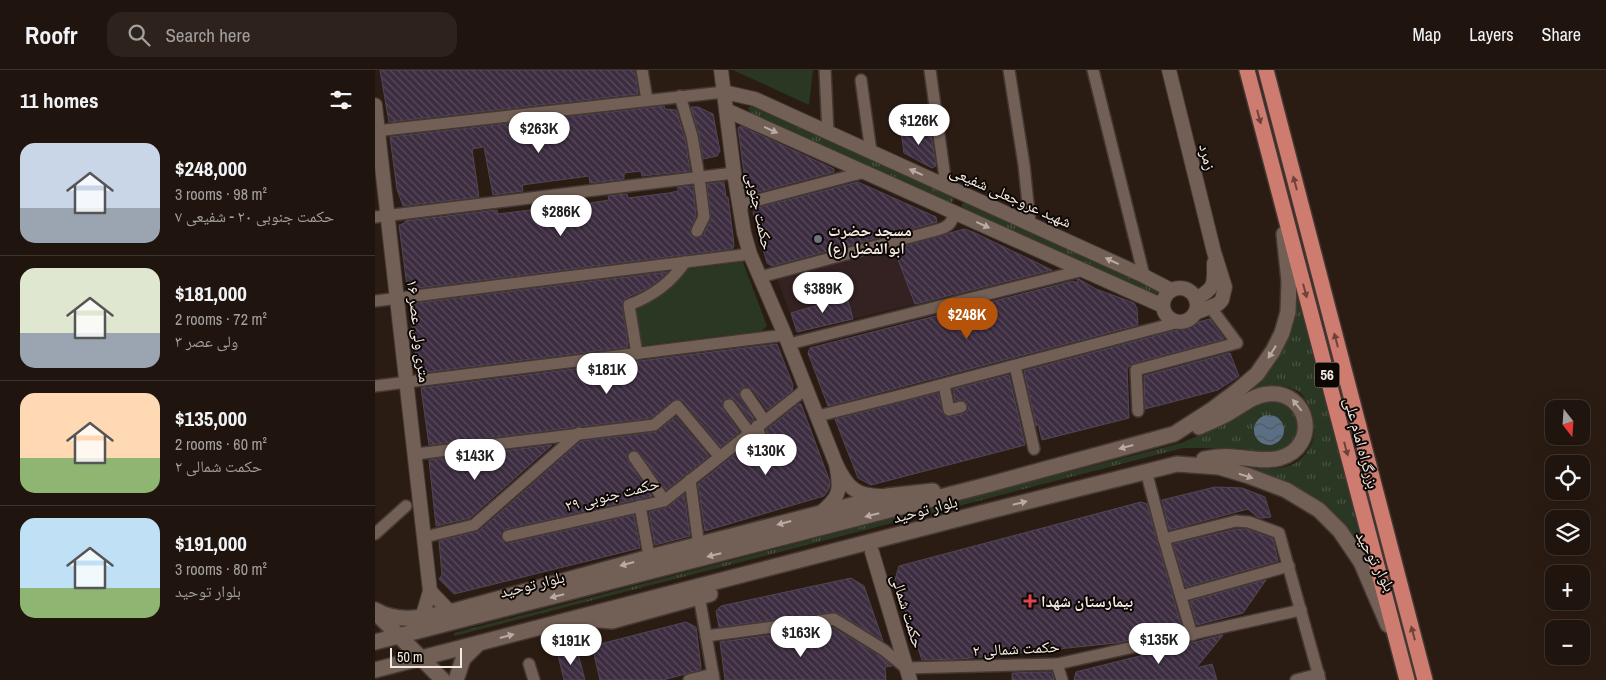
<!DOCTYPE html>
<html lang="en">
<head>
<meta charset="utf-8">
<style>
	body { margin:0; font-family:"Archivo Narrow","Noto Naskh Arabic",sans-serif; background:#2d221c; color:#f1f3f6; height:100vh; display:flex; flex-direction:column; font-size:19px; white-space:nowrap }
	* { box-sizing:border-box; margin:0 }
	p { font-size:16px; color:#a29f9e }
	.icon { flex:none; width:28px; height:28px; fill:none; stroke:currentColor; stroke-width:2; stroke-linecap:round; stroke-linejoin:round }
	.map { position:relative; flex:1; overflow:hidden }
	.panel { display:flex; flex-direction:column; background:#20150e; width:375px }
	.panel>* { flex:none }
	.needle { width:32px; rotate:163deg }
	.fabs { position:absolute; left:1170px; top:330px; display:grid; gap:10px }
	.fabs a { display:grid; place-items:center; width:45px; height:45px; border-radius:10px; background:#20150e; box-shadow:0 5px 20px #0002,0 0 0 1px #3d342e; font-size:25px }
	.scale { position:absolute; left:15px; bottom:12px; width:72px; box-sizing:border-box; padding-left:5px; border:2px solid #f3e9e3; border-top:0; font-size:14px; line-height:18px; white-space:nowrap; color:#f3e9e3; -webkit-text-stroke:4px #0e0805; paint-order:stroke }
	.price { position:absolute; translate:-50% -42px; padding:0 11px; border-radius:18px; background:#fff; color:#222; font-size:16px; line-height:32px; filter:drop-shadow(0 1px 2px #0008) }
	.price::after { content:''; position:absolute; left:50%; top:30px; width:15px; height:11px; margin-left:-8px; background:inherit; clip-path:polygon(0 0,100% 0,50% 100%) }
	.price.selected { background:#b45309; color:#fff }
	ul { padding:0; list-style:none }
	li { display:flex; align-items:center; gap:15px; height:125px; padding:0 20px }
	li+li { border-top:1px solid #3d342e }
	li span { display:grid; place-items:center; flex:none; width:140px; height:100px; border-radius:15px; color:#555 }
	li>.icon { margin-inline-start:auto }
	span .icon { width:60px; height:60px; fill:#fffc; stroke-width:1 }
	li b { font-size:21px }
	h2 { display:flex; justify-content:space-between; align-items:center; height:60px; padding:0 20px; font-size:21px }
	header { display:flex; align-items:center; gap:30px; box-sizing:border-box; height:70px; padding:0 25px; background:#20150e; border-bottom:1px solid #3d342e }
	header strong { font-size:24px }
	nav { display:flex; gap:28px; margin-inline-start:auto; font-size:18px }
	.search { width:350px; height:45px; background:#2d221c; display:flex; align-items:center; gap:12px; box-sizing:border-box; padding:0 18px; border-radius:15px; color:#a29f9e; font-size:19px }
	main { display:flex; flex:1; min-height:0 }
	.map>svg:first-child { display:block }
	.education { fill:#342122 }
	.grass { fill:url(#grass-tufts) }
	.green { fill:#2a3723 }
	.water { fill:url(#water-waves) }
	.building { fill:url(#building-back-hatch); stroke:#514655 }
	.lines { fill:none; stroke-linecap:round; stroke-linejoin:round }
	.minor-casing { stroke:#443834; stroke-width:14 }
	.tertiary-casing { stroke:#443834; stroke-width:16 }
	.secondary-casing { stroke:#443834; stroke-width:18 }
	.trunk-casing { stroke:#443834; stroke-width:18 }
	.minor { stroke:#725f56; stroke-width:11 }
	.tertiary { stroke:#725f56; stroke-width:14 }
	.secondary { stroke:#725f56; stroke-width:15 }
	.trunk { stroke:#cf7c70; stroke-width:15 }
	.oneway { fill:#6e423a }
	.oneway2 { fill:#b9aba4 }
	.worship-dot { fill:#6b7280; stroke:#0e0805; stroke-width:2 }
	.health-dot { fill:#e0444e; stroke:#0e0805; stroke-width:2 }
	.labels { text-anchor:middle; stroke-width:4; stroke-linejoin:round; paint-order:stroke }
	.shield { fill:#0e0805; stroke:#aea6a0; stroke-width:1 }
	.shield-label { font-size:15px; font-weight:bold; fill:#f3e9e3 }
	.street-label { font-size:16px; fill:#f3e9e3; stroke:#0e0805 }
	.poi-label { font-size:16px; font-weight:bold; fill:#f3e9e3; stroke:#0e0805; text-anchor:start }
</style>
</head>
<body>
<header>
<strong>Roofr</strong>
<div class="search"><svg class="icon" aria-label="search" viewBox="0 0 24 24"><circle cx="10" cy="10" r="6"/><path d="M15 15l6 6"/></svg>Search here</div>
<nav><a>Map</a><a>Layers</a><a>Share</a></nav>
</header>
<main>
<section class="panel">
<h2>11 homes<svg class="icon" aria-label="filters" viewBox="0 0 24 24"><path d="M4 7h16M4 17h16"/><circle cx="9" cy="7" r="2"/><circle cx="15" cy="17" r="2"/></svg></h2>
<ul>
<li><span style="background:linear-gradient(#c9d6e8 65%,#9aa5b1 0)"><svg class="icon" aria-label="home" viewBox="0 0 24 24"><path d="M3 11l9-7 9 7M6 9v11h12V9"/></svg></span><div><b>$248,000</b><p>3 rooms · 98 m²</p><p>حکمت جنوبی ۲۰ - شفیعی ۷</p></div></li>
<li><span style="background:linear-gradient(#dfe7d0 65%,#9aa5b1 0)"><svg class="icon" aria-label="home" viewBox="0 0 24 24"><path d="M3 11l9-7 9 7M6 9v11h12V9"/></svg></span><div><b>$181,000</b><p>2 rooms · 72 m²</p><p>ولی عصر ۳</p></div></li>
<li><span style="background:linear-gradient(#ffd9b3 65%,#8fb573 0)"><svg class="icon" aria-label="home" viewBox="0 0 24 24"><path d="M3 11l9-7 9 7M6 9v11h12V9"/></svg></span><div><b>$135,000</b><p>2 rooms · 60 m²</p><p>حکمت شمالی ۲</p></div></li>
<li><span style="background:linear-gradient(#bfe0f5 70%,#8fb573 0)"><svg class="icon" aria-label="home" viewBox="0 0 24 24"><path d="M3 11l9-7 9 7M6 9v11h12V9"/></svg></span><div><b>$191,000</b><p>3 rooms · 80 m²</p><p>بلوار توحید</p></div></li>
</ul>
</section>
<div class="map">
<svg width="1231" height="610" viewBox="0 0 1231 610">
	<defs>
		<pattern id="grass-tufts" width="24" height="20" patternUnits="userSpaceOnUse" patternTransform="scale(1.25)"><rect width="24" height="20" fill="#2a3723"/><path d="M3 7l-1-3M5 7V3M7 7l1-3M15 17l-1-3M17 17v-4M19 17l1-3" fill="none" stroke="#495443"/></pattern>
		<pattern id="water-waves" width="16" height="10" patternUnits="userSpaceOnUse" patternTransform="scale(1.25)"><rect width="16" height="10" fill="#5b6f84"/><path d="M0 5q4-4 8 0t8 0" fill="none" stroke="#515861"/></pattern>
		<pattern id="building-back-hatch" width="6" height="6" patternUnits="userSpaceOnUse" patternTransform="scale(1.25)"><rect width="6" height="6" fill="#3d2d41"/><path d="M-1 5l2 2M0 0l6 6M5-1l2 2" fill="none" stroke="#5a4b5c"/></pattern>
	</defs>
	<rect width="100%" height="100%" fill="#2b1c13"/>
	<path class="education" d="M518,176L540,234L422,262L403,211L405,206Z"/>
	<g class="grass">
		<path d="M378,35L579,127V131L574,133L376,44L373,38Z"/>
		<path d="M591,131L789,220L785,228L587,139V134Z"/>
		<path d="M922,226L997,503L946,435L932,423L915,414L897,406L875,399C890,398 911,401 923,391C942,377 944,352 932,333C930,329 927,323 923,321C909,312 889,317 874,320L913,267L918,253Z"/>
		<path d="M905,330L919,339L925,356L919,373L905,382L895,383L862,378H808L79,566V563L806,373L844,357L886,332Z"/>
	</g>
	<g class="green">
		<path d="M358,0H438L434,35Z"/>
		<path d="M368,192L392,256L386,261L264,276L260,230L272,226L298,201Z"/>
	</g>
	<circle class="water" cx="894" cy="360" r="15"/>
	<g class="building">
		<path d="M5,0H260L263,24L14,52Z"/>
		<path d="M289,36L290,39L301,40L310,68L315,101L267,106L266,101L249,103V109L215,113L214,106L147,115L148,121L118,125L109,77L97,79L104,127L28,136L22,119L15,67Z"/>
		<path d="M316,37H323L338,44L345,81L342,86L328,89L324,65Z"/>
		<path d="M366,56L459,99V102L372,125L363,58Z"/>
		<path d="M555,57L561,96L557,98L529,83L526,61Z"/>
		<path d="M349,112L351,127H353L358,166L359,176L357,179L36,219L32,216L24,155L30,153V151L122,140L123,144L164,139L163,135L181,132L182,137L200,133L199,130L207,129L209,134L234,130L233,126L252,124L253,128L294,123L303,121V117L318,116L321,146L315,162L318,167L323,168L328,165L336,150L332,114Z"/>
		<path d="M483,112L561,147L562,152L397,196L392,193L378,142L381,138Z"/>
		<path d="M589,159L598,162L677,200L540,234L519,179Z"/>
		<path d="M293,202L275,217L251,228L247,232L253,277L45,303L43,302L34,234Z"/>
		<path d="M702,209H704L721,219L759,233L762,238L763,255L453,336L433,283L435,278L698,211L703,213Z"/>
		<path d="M472,227L478,249L422,262L416,243L443,235L442,230L448,228L452,232Z"/>
		<path d="M835,249L849,269L759,293L752,298L754,348L667,370L663,354L661,356L649,301L806,259L811,255Z"/>
		<path d="M402,274L418,315L417,321L392,340L377,319L371,317L366,318L364,325L379,349L376,352L360,330L354,328L349,329L347,332L348,339L364,362L346,377L308,331L301,329L276,348L54,375L46,318Z"/>
		<path d="M855,283L864,306L843,320L770,339L769,306Z"/>
		<path d="M634,305L650,375L496,415L483,408L460,349L563,323L569,345L575,347L588,344L593,340V335L589,330L580,331L578,319Z"/>
		<path d="M424,334H426L455,412L454,419L449,426L330,461L323,414L378,370L385,387L389,389L395,387L397,380L391,360Z"/>
		<path d="M301,347L334,386L291,420L265,383L258,380L252,384L253,391L277,426L131,459L126,464L128,471L135,473L259,445L265,478L79,524L64,509L67,505L64,471L104,461L206,371L280,362Z"/>
		<path d="M177,375L95,448L61,456L54,390Z"/>
		<path d="M840,417L867,418L890,427L896,447L886,448L882,447L873,439L794,460L787,430Z"/>
		<path d="M309,424L315,466L280,475L274,442L293,437Z"/>
		<path d="M766,432L772,434L807,559L741,573L586,589L547,590L520,510L524,496Z"/>
		<path d="M862,459H872L898,469L903,491L811,517L798,474Z"/>
		<path d="M476,508L489,516L508,571L463,543L459,542L344,557L341,541L346,536Z"/>
		<path d="M891,510L868,543L822,555L815,531Z"/>
		<path d="M311,552L321,557L326,597L325,600L288,610H225L217,576Z"/>
		<path d="M457,557L505,586L517,596L510,597L511,610H350L345,572Z"/>
		<path d="M848,565L821,598L837,594L842,610H699L701,602Z"/>
		<path d="M202,580L210,610H189L183,585Z"/>
		<path d="M663,602H677L679,610H637V603Z"/>
	</g>
	<g class="lines">
		<g class="minor-casing">
			<g id="minor">
				<path d="M267,0L272,30"/>
				<path d="M450,0L453,62"/>
				<path d="M555,0L571,115"/>
				<path d="M634,0L649,95L655,153"/>
				<path d="M718,0L769,206"/>
				<path d="M486,10L496,82"/>
				<path d="M305,26L317,66L324,107L329,147L322,161"/>
				<path d="M0,61L349,22"/>
				<path d="M364,135L490,102"/>
				<path d="M0,147L359,103"/>
				<path d="M385,207L562,160C573,157 577,154 579,142"/>
				<path d="M0,231L375,184"/>
				<path d="M414,274L709,200"/>
				<path d="M262,284L254,235C278,226 296,213 310,192"/>
				<path d="M640,296L659,379"/>
				<path d="M569,315L574,340L586,337"/>
				<path d="M0,316L410,265"/>
				<path d="M371,324L389,350"/>
				<path d="M354,335L374,362"/>
				<path d="M763,341L761,300L862,273L836,238"/>
				<path d="M443,346L531,324L804,252"/>
				<path d="M382,356L390,382"/>
				<path d="M41,384L279,355L302,336L344,386"/>
				<path d="M259,387L289,430"/>
				<path d="M771,401L789,469L817,565"/>
				<path d="M315,410L323,469"/>
				<path d="M265,436L273,480"/>
				<path d="M0,464L31,436"/>
				<path d="M133,466L289,431L432,318"/>
				<path d="M50,467L99,455L204,363"/>
				<path d="M789,469L861,451L874,452L904,463L945,610"/>
				<path d="M324,526L339,610"/>
				<path d="M806,526L914,496"/>
				<path d="M331,566L459,549L509,580L531,598L682,594L926,540"/>
				<path d="M154,594L159,610"/>
				<path d="M682,594L687,610"/>
				<path d="M314,610L338,604"/>
				<path d="M921,610L944,604"/>
			</g>
		</g>
		<g class="tertiary-casing">
			<g id="tertiary">
				<path d="M346,0L359,103L369,163L375,184L410,265L461,394"/>
				<path d="M794,0L839,182L850,217L847,230L843,234L820,243"/>
				<path d="M349,22L380,29L769,206L796,220"/>
				<path d="M0,35L55,521L47,548L41,555"/>
				<path d="M351,40L788,236"/>
				<circle cx="805" cy="235" r="17"/>
				<path d="M821,229C841,217 839,215 839,193"/>
				<path d="M445,443C466,427 466,419 461,394C472,417 480,426 506,426"/>
				<path d="M497,482L535,610"/>
				<path d="M55,521L75,542"/>
			</g>
		</g>
		<g class="secondary-casing">
			<g id="secondary">
				<path d="M824,357C833,353 843,349 852,344C865,337 878,325 893,324C935,320 945,377 905,388C890,392 874,388 859,387C849,386 838,387 829,389"/>
				<path d="M0,540C23,554 50,547 75,542L275,487L512,426L558,421"/>
				<path d="M0,542L68,610"/>
				<path d="M211,549L237,551L335,524"/>
				<path d="M0,572L612,415L799,364L838,339L862,321L882,304L898,281L907,263L913,242L914,211L909,164"/>
				<path d="M0,600L606,443L802,394L844,397L874,406L911,420L944,440L965,461L986,492L1013,555"/>
				<path d="M81,610L88,589L103,574"/>
			</g>
		</g>
		<g class="trunk-casing">
			<g id="trunk">
				<path d="M872,0L1032,610"/>
				<path d="M891,0L1050,610"/>
			</g>
		</g>
		<use href="#minor" class="minor"/>
		<use href="#tertiary" class="tertiary"/>
		<use href="#secondary" class="secondary"/>
		<use href="#trunk" class="trunk"/>
	</g>
	<defs><path id="oneway-solid" d="M-6-.8H1V-3.2L6.5 0L1 3.2V.8H-6Z" transform="scale(1.25)"/></defs>
	<g class="oneway">
		<use href="#oneway-solid" transform="translate(884 47) rotate(75)"/>
		<use href="#oneway-solid" transform="translate(920 113) rotate(-105)"/>
		<use href="#oneway-solid" transform="translate(930 221) rotate(75)"/>
		<use href="#oneway-solid" transform="translate(961 270) rotate(-105)"/>
		<use href="#oneway-solid" transform="translate(971 379) rotate(75)"/>
		<use href="#oneway-solid" transform="translate(1038 563) rotate(-105)"/>
	</g>
	<g class="oneway2">
		<use href="#oneway-solid" transform="translate(396 60) rotate(24)"/>
		<use href="#oneway-solid" transform="translate(541 102) rotate(-156)"/>
		<use href="#oneway-solid" transform="translate(608 155) rotate(24)"/>
		<use href="#oneway-solid" transform="translate(737 191) rotate(-155)"/>
		<use href="#oneway-solid" transform="translate(897 282) rotate(122)"/>
		<use href="#oneway-solid" transform="translate(922 335) rotate(-129)"/>
		<use href="#oneway-solid" transform="translate(751 377) rotate(165)"/>
		<use href="#oneway-solid" transform="translate(871 406) rotate(18)"/>
		<use href="#oneway-solid" transform="translate(645 433) rotate(-14)"/>
		<use href="#oneway-solid" transform="translate(497 445) rotate(166)"/>
		<use href="#oneway-solid" transform="translate(409 453) rotate(165)"/>
		<use href="#oneway-solid" transform="translate(339 485) rotate(166)"/>
		<use href="#oneway-solid" transform="translate(252 494) rotate(165)"/>
		<use href="#oneway-solid" transform="translate(182 526) rotate(166)"/>
		<use href="#oneway-solid" transform="translate(132 566) rotate(-15)"/>
	</g>
	<circle class="worship-dot" cx="443" cy="169" r="5"/>
	<path class="health-dot" d="M652.5 523.5h5v5h5v5h-5v5h-5v-5h-5v-5h5z"/>
	<g class="labels">
		<rect class="shield" x="939.5" y="292.5" width="25" height="25" rx="4"/>
		<g class="shield-label">
			<text x="952" y="310">56</text>
		</g>
		<g class="street-label">
			<text transform="translate(833 87) rotate(76)" y="6">زمرد</text>
			<text transform="translate(636 126) rotate(24)" y="6">شهید عروجعلی شفیعی</text>
			<text transform="translate(385 141) rotate(78)" y="6">حکمت جنوبی</text>
			<text transform="translate(44 261) rotate(83)" y="6">۱۶ متری ولی عصر</text>
			<text transform="translate(987 373) rotate(75)" y="6">بزرگراه امام علی</text>
			<text transform="translate(237 424) rotate(-14)" y="6">حکمت جنوبی ۲۹</text>
			<text transform="translate(550 439) rotate(-15)" y="6">بلوار توحید</text>
			<text transform="translate(1001 491) rotate(62)" y="6">بلوار توحید</text>
			<text transform="translate(157 514) rotate(-14)" y="6">بلوار توحید</text>
			<text transform="translate(533 541) rotate(73)" y="6">حکمت شمالی</text>
			<text transform="translate(641 578) rotate(-3)" y="6">حکمت شمالی ۲</text>
		</g>
		<g class="poi-label">
			<text x="453" y="166">مسجد حضرت<tspan x="453" dy="18">ابوالفضل (ع)</tspan></text>
			<text x="666" y="537">بیمارستان شهدا</text>
		</g>
	</g>
</svg>
<div class="fabs">
<a><svg class="needle" viewBox="-14 -14 28 28"><path d="M0-13l5 13h-10z" fill="#e53935"/><path d="M0 13l5-13h-10z" fill="#a29f9e"/></svg></a>
<a><svg class="icon" aria-label="locate" viewBox="0 0 24 24"><circle cx="12" cy="12" r="6"/><path d="M12 2v4M12 18v4M2 12h4M18 12h4"/></svg></a>
<a><svg class="icon" aria-label="layers" viewBox="0 0 24 24"><path d="M12 4l9 5-9 5-9-5zM3 14l9 5 9-5"/></svg></a>
<a>+</a>
<a>−</a>
</div>
<div class="scale">50 m</div>
<b class="price" style="left:544px;top:76px">$126K</b>
<b class="price" style="left:164px;top:84px">$263K</b>
<b class="price" style="left:186px;top:167px">$286K</b>
<b class="price" style="left:448px;top:244px">$389K</b>
<b class="price selected" style="left:592px;top:270px">$248K</b>
<b class="price" style="left:232px;top:325px">$181K</b>
<b class="price" style="left:391px;top:406px">$130K</b>
<b class="price" style="left:100px;top:411px">$143K</b>
<b class="price" style="left:426px;top:588px">$163K</b>
<b class="price" style="left:784px;top:595px">$135K</b>
<b class="price" style="left:196px;top:596px">$191K</b>
</div>
</main>
</body>
</html>
